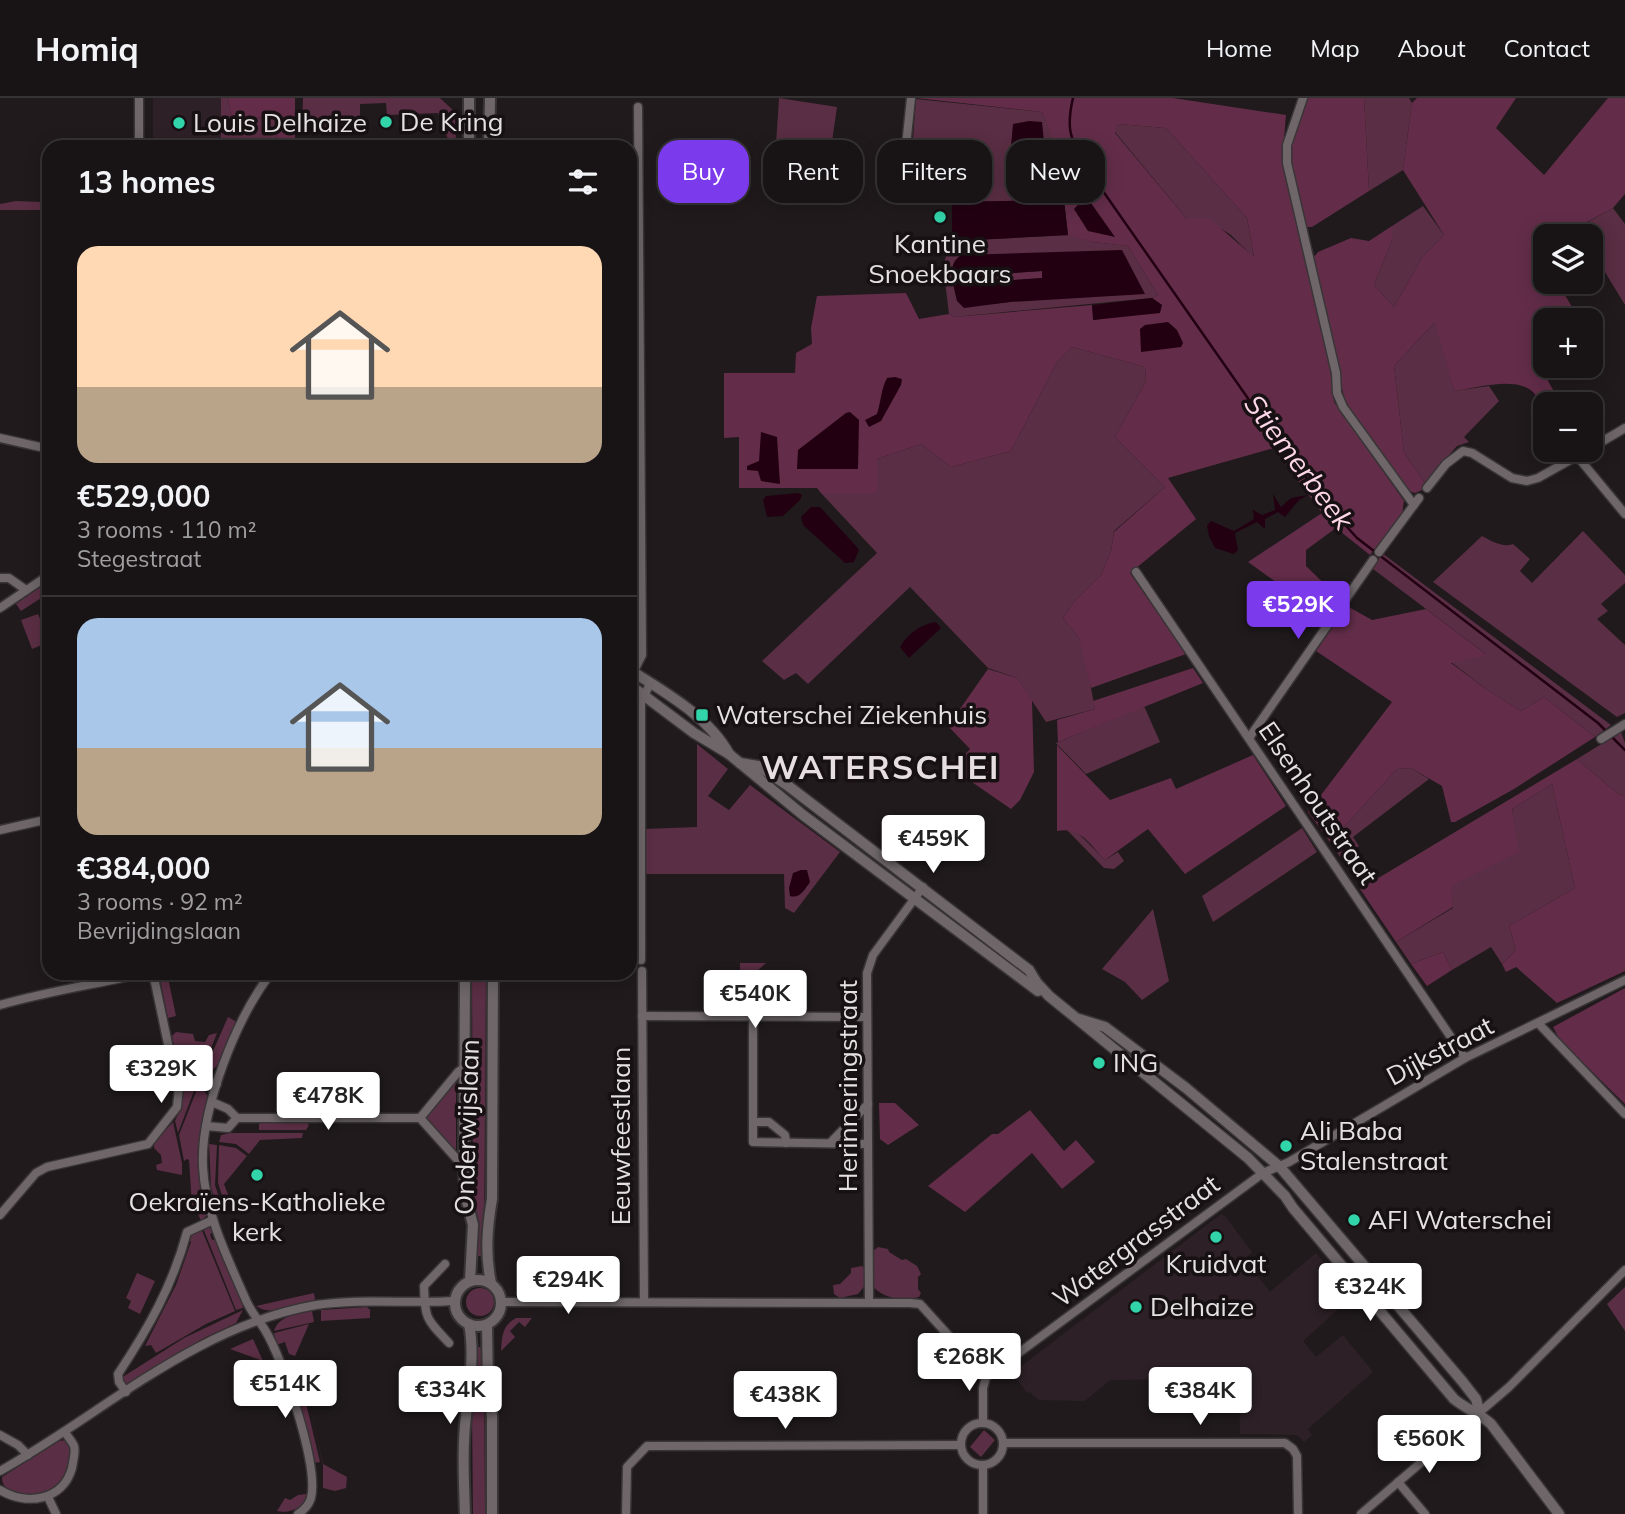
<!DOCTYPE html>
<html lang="en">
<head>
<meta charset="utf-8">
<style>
	body { margin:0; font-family:Mulish,sans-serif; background:#211d1e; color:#f1f3f6; height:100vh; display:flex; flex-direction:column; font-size:26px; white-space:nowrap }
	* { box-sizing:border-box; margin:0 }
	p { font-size:23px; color:#9f9ea0 }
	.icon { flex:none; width:38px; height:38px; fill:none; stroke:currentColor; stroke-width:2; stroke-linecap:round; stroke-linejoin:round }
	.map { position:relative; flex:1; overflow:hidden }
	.side { position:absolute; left:42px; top:42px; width:595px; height:840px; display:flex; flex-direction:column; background:#181415; border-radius:21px; box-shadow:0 4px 18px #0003,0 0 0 2px #363334 }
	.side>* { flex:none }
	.top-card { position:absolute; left:658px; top:42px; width:665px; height:63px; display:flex; gap:14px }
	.controls { position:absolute; left:1533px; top:126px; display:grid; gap:14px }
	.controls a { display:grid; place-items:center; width:70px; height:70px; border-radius:14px; background:#181415; box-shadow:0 4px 18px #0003,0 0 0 2px #363334; font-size:35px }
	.price { position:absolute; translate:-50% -60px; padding:0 16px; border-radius:7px; background:#fff; color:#222; font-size:23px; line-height:46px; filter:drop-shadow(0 2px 4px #0008) }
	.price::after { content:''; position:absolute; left:50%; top:42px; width:21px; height:16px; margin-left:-10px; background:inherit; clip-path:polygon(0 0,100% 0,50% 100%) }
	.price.current { background:#7c3aed; color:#fff }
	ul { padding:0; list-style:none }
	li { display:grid; align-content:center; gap:14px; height:371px; padding:0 35px }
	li+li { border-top:2px solid #363334 }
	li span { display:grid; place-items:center; height:217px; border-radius:21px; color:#555 }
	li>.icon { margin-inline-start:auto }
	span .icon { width:126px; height:126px; fill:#fffc; stroke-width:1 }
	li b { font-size:30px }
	h2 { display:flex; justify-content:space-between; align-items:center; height:84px; padding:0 35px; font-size:30px }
	.chip { padding:0 24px; border-radius:21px; background:#181415; box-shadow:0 4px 18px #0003,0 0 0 2px #363334; font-size:24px; line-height:63px }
	.chip.current { background:#7c3aed; color:#fff }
	header { display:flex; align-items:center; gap:42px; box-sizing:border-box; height:98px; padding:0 35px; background:#181415; border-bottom:2px solid #363334 }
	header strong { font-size:33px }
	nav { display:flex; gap:38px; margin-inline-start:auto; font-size:24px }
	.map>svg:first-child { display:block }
	.built { fill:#2d2127 }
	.green { fill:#5a2e44 }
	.forest { fill:#632d49; fill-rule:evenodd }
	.water { fill:#220012; fill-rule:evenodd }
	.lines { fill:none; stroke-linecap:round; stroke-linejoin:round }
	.stream { stroke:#220012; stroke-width:2.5 }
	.minor-casing { stroke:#393537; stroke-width:11 }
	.tertiary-casing { stroke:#393537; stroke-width:13 }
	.secondary-casing { stroke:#393537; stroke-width:14 }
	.minor { stroke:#6e6669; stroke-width:8 }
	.tertiary { stroke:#6e6669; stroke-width:10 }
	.secondary { stroke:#6e6669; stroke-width:10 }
	.poi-dot { fill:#32d4a9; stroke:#171113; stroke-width:2.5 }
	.labels { text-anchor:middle; stroke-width:7; stroke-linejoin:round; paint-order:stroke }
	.poi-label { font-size:26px; fill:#e5e1e3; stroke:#171113; text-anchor:start }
	.street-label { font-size:26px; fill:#e5e1e3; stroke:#171113 }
	.water-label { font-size:28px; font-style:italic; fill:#fdd7e8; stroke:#171113 }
	.district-label { font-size:33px; font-weight:bold; letter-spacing:2px; fill:#e6dee1; stroke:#171113 }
</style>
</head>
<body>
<header>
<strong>Homiq</strong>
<nav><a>Home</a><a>Map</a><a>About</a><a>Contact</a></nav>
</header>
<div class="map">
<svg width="1625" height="1416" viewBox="0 0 1625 1416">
	<rect width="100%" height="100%" fill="#201a1c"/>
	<g class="built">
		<rect x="153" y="0" width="68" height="49"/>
		<path d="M1221,1116L1225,1118L1252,1154L1245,1161L1270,1194L1316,1155L1353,1198L1303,1243L1316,1259L1343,1237L1373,1274L1308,1331L1312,1337L1304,1344L1297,1337L1240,1336L1239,1301L1235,1298L1227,1306L1209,1287L1203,1292L1196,1283L1187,1290L1177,1281L1110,1282L1085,1303L1039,1302L1029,1294L1027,1295L1012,1275Z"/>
	</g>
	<g class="green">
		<path d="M221,0H228L231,17L276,21L277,43L295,49H221Z"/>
		<path d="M303,0H440L455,14L456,44H449L438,15L387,17L386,5L360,6V31H302Z"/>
		<path d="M779,0L837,9L826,85L774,78Z"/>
		<path d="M1364,0H1409L1412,5L1403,72L1369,93Z"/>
		<path d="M916,1L1042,14L1060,57L1041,78L1039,94L1059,95L1064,102L957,104L952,106L951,94H909Z"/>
		<path d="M1118,26L1166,30L1247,120L1254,160L1231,137L1220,130L1187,121L1115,34Z"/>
		<path d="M16,103L40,104L42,112H0V106Z"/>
		<path d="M1423,108L1444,137L1423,158L1394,209L1374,187L1392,142V128Z"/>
		<path d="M1613,110L1625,126V207L1591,151V138H1583L1577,130Z"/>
		<path d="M1071,137L1093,144L1128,148L1158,197L1152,200L954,219L949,216L943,167L948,153L966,152V157H962L964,209L1010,204L1123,154L975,157V142Z"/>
		<path d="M1436,223L1454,293L1489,288L1499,303L1464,339L1469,344L1457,348L1425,385L1404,355L1394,268Z"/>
		<path d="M1072,249L1145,269L1146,283L1115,339L1165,389L1114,433L1111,453L1101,477L1073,505L1063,520L1079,540L1085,559L1095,611L1046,624L1017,580L988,570L910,489L808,586L796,575L784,582L762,563L877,455L821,395H877V361L921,346L951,369L1011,353L1057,264Z"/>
		<path d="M1583,433L1625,477V485L1601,506L1608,513L1597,521L1625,547V615L1617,619L1433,484L1482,438C1491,443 1503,450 1513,446L1530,461L1520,473L1532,485Z"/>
		<path d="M1382,455L1611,627L1595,639L1544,599L1521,613L1486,591L1451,564L1486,556L1373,471Z"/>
		<path d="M49,483V495L21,513L16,506Z"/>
		<path d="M38,516L49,544L32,551L21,522Z"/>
		<path d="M1144,608L1160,644L1086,676L1056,645Z"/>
		<path d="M1621,634L1625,645V698L1618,696L1577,661Z"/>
		<path d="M697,646L728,671L708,698L729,712L750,687L840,754L794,815L785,810L784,776H644V731L697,729Z"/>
		<path d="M1411,670L1429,681L1353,739L1359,748L1341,760L1330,744L1397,671Z"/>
		<path d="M1552,686L1575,790L1509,828L1516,852L1502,866L1491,849L1452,872L1443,854L1411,866L1396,844L1453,810L1450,788L1518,754L1512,711Z"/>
		<path d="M1302,730L1317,754L1213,824L1202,798Z"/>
		<path d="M1066,731L1075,732L1105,762L1118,754L1124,763L1114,771L1104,770Z"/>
		<path d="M1153,811L1169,883L1142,902L1125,884L1102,871Z"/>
		<path d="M740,865H766L745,884L741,909H739Z"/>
		<path d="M167,875L176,918L168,920L159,876Z"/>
		<path d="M472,875H486L484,1158H476V1126L473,1100Z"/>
		<path d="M228,919L235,923L236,926C227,943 224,972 203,976Z"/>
		<path d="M176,934L193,936L195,943L205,944L209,937L217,935L201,976C175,970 177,962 172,938Z"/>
		<path d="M456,981V1057L426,1025V1016Z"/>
		<path d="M190,983L197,985L178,1035L175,1023C184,1007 180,995 190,983Z"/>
		<path d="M199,986L207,997C207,1014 200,1030 199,1046C198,1071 204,1093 207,1117L201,1123L195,1108L192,1107L189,1062L187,1061L184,1063L179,1037Z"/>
		<path d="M173,1024L182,1065V1077L157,1072L156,1067L162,1065L161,1057L154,1050C154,1037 166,1034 173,1024Z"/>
		<path d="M263,1024H306L309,1027L306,1032H259V1026Z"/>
		<path d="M230,1035H303L302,1040L260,1042L249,1056L236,1046L219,1044L221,1037Z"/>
		<path d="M209,1046L217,1047L215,1087L224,1114L218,1116L211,1089Z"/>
		<path d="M219,1047L236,1050L247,1058L224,1086L233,1110L227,1113L218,1085Z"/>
		<path d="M209,1129L214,1134L210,1136L212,1142L216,1141L242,1205L243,1210L236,1212L203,1130Z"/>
		<path d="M201,1130L235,1213L206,1226L156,1255L151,1247L145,1248L176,1187L191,1144L189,1141L195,1133Z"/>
		<path d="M878,1149L888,1151L889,1154L902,1162L906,1161L917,1168L921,1176L918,1179V1191L921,1195L919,1199C901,1202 887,1202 873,1189L872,1154Z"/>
		<path d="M862,1168L865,1170L866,1186L858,1196L840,1200L834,1196L833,1187L840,1186L851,1175V1170Z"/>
		<path d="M137,1175L155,1183L140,1216L128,1210L131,1203L126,1200Z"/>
		<path d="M1625,1189V1233L1607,1206Z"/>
		<circle cx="480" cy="1204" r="14"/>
		<path d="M314,1195L315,1201L312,1204C296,1207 270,1219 256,1208Z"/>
		<path d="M367,1209L370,1212V1220L321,1223V1212Z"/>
		<path d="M243,1212L236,1225L202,1241L131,1286L124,1285L121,1280L184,1240Z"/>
		<path d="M312,1213L314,1224L274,1233C279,1217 298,1216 312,1213Z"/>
		<path d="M516,1220H532L525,1229L519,1224L510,1233L515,1239L501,1253C502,1238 502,1228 516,1220Z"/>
		<path d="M309,1226L295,1258L289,1256L285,1244L276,1247L274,1235Z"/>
		<path d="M253,1241L263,1263L230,1251Z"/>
		<path d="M476,1249H484L485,1416H473L472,1316Z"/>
		<path d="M308,1300L323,1366L347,1379L346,1390L335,1393L323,1390V1367Z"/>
		<path d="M305,1301L320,1364L314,1365L299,1303Z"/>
		<path d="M984,1332L995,1342L981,1359L970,1349Z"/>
		<path d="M66,1342C71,1349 72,1355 71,1363C65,1409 0,1404 2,1379L59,1343Z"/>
		<path d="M307,1396C304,1410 290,1416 277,1413L285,1400L290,1402L298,1397Z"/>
	</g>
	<g class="forest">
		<path d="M228,0H295V48L277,43L276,21L231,17Z"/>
		<path d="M916,0H1173L1286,17L1283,52L1285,72L1332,269L1334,304L1404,403L1402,416L1370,457L1336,430L1306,452V468L1340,501L1326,520L1248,464L1322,415L1274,350L1168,380L1196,421L1130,475L1186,556L1091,590L1079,540L1063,520L1073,505L1101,477L1111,453L1114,434L1165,389L1115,339L1146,283L1145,269L1072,249L1057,264L1011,353L951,369L921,346L877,361V395H821L817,390H739V339L724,340V275H795L796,255L812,246L811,230L817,198L906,195L919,221L949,216L954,219L1092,207L1094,222L1126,217L1162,207L1152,200L1158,197L1128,148L1093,144L1068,137L1064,102L1059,95H1039L1041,78L1059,57L1042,14ZM1118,26L1166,30L1247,120L1254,159L1210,121H1187L1115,35Z"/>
		<path d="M1306,0H1364L1369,93L1312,129H1305L1289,55L1292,37Z"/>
		<path d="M1417,0H1516L1496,30L1544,77L1608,0H1625V96L1613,110L1561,138H1545V147L1538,151L1545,164V184H1557L1580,222H1545V268H1570L1547,281L1561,306H1545V314C1541,308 1538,300 1534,295C1518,277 1476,290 1454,293L1435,224L1394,268L1404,355L1425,385L1422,392L1415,395L1409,393L1399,381L1346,308L1313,160L1318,154L1351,140L1369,143L1392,128V142L1374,187L1394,209L1423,158L1444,137L1403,72L1412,5Z"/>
		<path d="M1042,173L1043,180L986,184L985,177Z"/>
		<path d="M1347,508L1372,522L1426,511L1487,557L1451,565L1486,591L1521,613L1544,599L1595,639L1514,691L1455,724H1451L1442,688L1411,670L1397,671L1330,744L1308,714L1392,604L1316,553Z"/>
		<path d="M1193,570L1203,585L1058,644L1057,622L1095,611L1093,603Z"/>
		<path d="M988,571L1017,580L1032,602L1034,674L1020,702L1011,711L966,680L959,663L970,651L948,628Z"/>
		<path d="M1057,647L1110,702L1171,680L1176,691L1253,657L1286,708L1185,776L1148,731L1105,762C1090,747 1081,728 1057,733Z"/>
		<path d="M1577,661L1618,696L1625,698V873L1557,905L1516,869L1506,874L1502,866L1516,852L1509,828L1575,790L1552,686L1512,711L1519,754L1451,788L1453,809L1396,844L1360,791Z"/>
		<path d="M1443,854L1452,872L1427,888L1411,866Z"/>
		<path d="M1625,890V1006L1560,942L1553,929Z"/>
		<path d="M879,1005H895L919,1027L888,1047L880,1041Z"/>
		<path d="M1030,1012L1064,1053L1076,1042L1095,1064L1062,1091L1032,1055L965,1114L928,1088L992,1036H998Z"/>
	</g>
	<g class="water">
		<path d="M1029,23L1042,24L1044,44L1041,58H1015L1011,48L1013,26Z"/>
		<path d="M1086,98L1115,139L1088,133L1074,111Z"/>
		<path d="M1064,102L1068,137L954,143L952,138V106L957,104Z"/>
		<path d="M1122,152L1145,196L1010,204L964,210L957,203C954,188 945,165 962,157ZM1042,173V180L986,184L985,177Z"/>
		<path d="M1152,200L1162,207L1160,215L1093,222L1092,207Z"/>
		<path d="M1168,224L1177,232L1183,245L1181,249L1141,254L1140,231L1145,227Z"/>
		<path d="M895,279L902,281L901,287L881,323L869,329L865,322L877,316C881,304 881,291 887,280Z"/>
		<path d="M850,314L859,322L858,371H797L798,352L846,315Z"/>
		<path d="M761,334L777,339L780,386L761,383L758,373L747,372V368L759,363Z"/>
		<path d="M798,395L802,397L800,402L783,418L767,419L763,402L766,398Z"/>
		<path d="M1273,396L1281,409L1291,400L1308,397L1299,402L1285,419L1278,414L1265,421V431L1257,424L1235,435L1238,452L1234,456L1215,450L1209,438L1207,428L1211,423L1234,433L1254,421L1253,412L1262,417L1275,412Z"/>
		<path d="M811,409H820L856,448L859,452L854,464L845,465L803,427L801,419Z"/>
		<path d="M936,524L941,530L909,560L900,549C907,536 921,526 936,524Z"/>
		<path d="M801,772H807L810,784C805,791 800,801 790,798L789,790L793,775Z"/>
	</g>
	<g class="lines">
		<path class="stream" d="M1073,0C1066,30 1070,40 1084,66L1261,319L1322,401L1357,440L1598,625L1625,652"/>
		<g class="minor-casing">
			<g id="minor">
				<path d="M1303,0L1287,47V65L1336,275L1337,295L1343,309L1414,407"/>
				<path d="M139,49V0"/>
				<path d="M905,57L911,0"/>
				<path d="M0,340L49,351"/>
				<path d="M1591,350L1625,330"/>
				<path d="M1577,358L1625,416"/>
				<path d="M1427,390L1446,366L1463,353L1472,355L1512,380L1527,383L1538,380L1588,352"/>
				<path d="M1379,454L1419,400"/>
				<path d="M1136,474L1465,960"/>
				<path d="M0,480H9L26,492"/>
				<path d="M0,510L49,477"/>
				<path d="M630,581L642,557L638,9"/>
				<path d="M1249,640L1373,462"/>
				<path d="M1601,641L1625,626"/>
				<path d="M0,732L49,721"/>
				<path d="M630,856L641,846"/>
				<path d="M641,862V604L650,586"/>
				<path d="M642,873L644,1203"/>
				<path d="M153,875L172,965L183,977L217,986"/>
				<path d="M271,875C236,921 200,1011 203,1069C205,1114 227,1159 245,1200C250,1213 258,1221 265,1232C283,1261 319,1368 311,1400C309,1407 304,1412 298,1416"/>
				<path d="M0,907C48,893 97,886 145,875"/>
				<path d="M642,918L867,919"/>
				<path d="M753,918V1044L868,1046"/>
				<path d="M1538,925L1625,1016"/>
				<path d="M212,1004L228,1011L237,1020H420"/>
				<path d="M753,1024H769L785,1037L786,1045"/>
				<path d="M206,1028L228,1030L237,1020"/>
				<path d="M830,1045L868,1006"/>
				<path d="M464,1069L420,1020L458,974L465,969"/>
				<path d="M0,1117L36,1075L47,1069L148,1046L177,1009L179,988L183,977"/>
				<path d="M445,1166L424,1188C425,1221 426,1221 449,1245"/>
				<path d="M502,1204L910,1205L920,1206L986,1279"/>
				<path d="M869,1204L867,875L873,857L923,789"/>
				<path d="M986,1279L1263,1075L1289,1064L1465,960L1625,882"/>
				<path d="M126,1294L119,1284L118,1276C148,1231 173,1187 187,1134L213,1122"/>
				<circle cx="982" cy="1346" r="21"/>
				<path d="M983,1325V1290L986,1279"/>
				<path d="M0,1337L18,1347L28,1357"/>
				<path d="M1003,1345H1285L1293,1351L1297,1358L1298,1416"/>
				<path d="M983,1367V1416"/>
				<path d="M0,1373C104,1315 195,1228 316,1207C361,1200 409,1206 455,1203"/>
				<path d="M1398,1384L1425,1416"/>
				<path d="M0,1392C26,1408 63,1403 72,1370C73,1363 76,1354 74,1348C72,1343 67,1338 65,1334"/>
				<path d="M48,1399L56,1416"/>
				<path d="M626,1416L627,1369L647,1348L961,1347"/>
				<path d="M1361,1416L1509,1289L1625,1172"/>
			</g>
		</g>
		<g class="tertiary-casing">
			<g id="tertiary">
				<path d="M630,572C665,594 709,619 729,656"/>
				<path d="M630,587L694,635L729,656L803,717L1038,893"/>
				<path d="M740,665L758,668L787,687L1029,872L1037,885L1049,898L1248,1060L1285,1098L1293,1110L1454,1301C1466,1311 1479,1315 1491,1326L1559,1416"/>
				<path d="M1079,921L1105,929L1186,990L1280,1069L1462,1283L1476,1301L1480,1316"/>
			</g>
		</g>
		<g class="secondary-casing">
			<g id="secondary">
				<path d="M469,49V1"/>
				<path d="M489,49L490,1"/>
				<path d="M465,875L464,1069L465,1095L473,1127L470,1182"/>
				<circle cx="478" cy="1205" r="23"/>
				<path d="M491,1185C485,1156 487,1130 492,1101L493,875"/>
				<path d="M487,1227L488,1290L492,1318V1416"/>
				<path d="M465,1416C464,1384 462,1350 466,1318C469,1288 475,1257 469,1226"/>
			</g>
		</g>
		<use href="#minor" class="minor"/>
		<use href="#tertiary" class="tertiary"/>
		<use href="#secondary" class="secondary"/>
	</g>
	<g class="poi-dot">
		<circle cx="386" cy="24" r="7"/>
		<circle cx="179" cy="25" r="7"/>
		<circle cx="940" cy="119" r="7"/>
		<rect x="695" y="610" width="14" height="14" rx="3.5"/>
		<circle cx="1099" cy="965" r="7"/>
		<circle cx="1286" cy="1048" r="7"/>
		<circle cx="257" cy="1077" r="7"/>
		<circle cx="1354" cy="1122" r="7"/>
		<circle cx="1216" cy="1139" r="7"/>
		<circle cx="1136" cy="1209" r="7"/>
	</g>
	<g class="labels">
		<g class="poi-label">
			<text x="400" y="33">De Kring</text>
			<text x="193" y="34">Louis Delhaize</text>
			<text x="940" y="155" text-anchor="middle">Kantine<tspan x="940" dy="30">Snoekbaars</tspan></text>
			<text x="716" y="626">Waterschei Ziekenhuis</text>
			<text x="1113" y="974">ING</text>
			<text x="1300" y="1042">Ali Baba<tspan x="1300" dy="30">Stalenstraat</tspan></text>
			<text x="257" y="1113" text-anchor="middle">Oekraïens-Katholieke<tspan x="257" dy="30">kerk</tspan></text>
			<text x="1368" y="1131">AFI Waterschei</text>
			<text x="1216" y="1175" text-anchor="middle">Kruidvat</text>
			<text x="1150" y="1218">Delhaize</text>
		</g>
		<g class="street-label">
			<text transform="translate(1318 705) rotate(56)" y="9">Elsenhoutstraat</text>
			<text transform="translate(1440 953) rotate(-28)" y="9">Dijkstraat</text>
			<text transform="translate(848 988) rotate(-90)" y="9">Herinneringstraat</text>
			<text transform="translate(467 1029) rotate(-88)" y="9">Onderwijslaan</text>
			<text transform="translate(621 1038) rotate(-90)" y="9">Eeuwfeestlaan</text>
			<text transform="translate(1136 1143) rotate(-37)" y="9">Watergrasstraat</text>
		</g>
		<g class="water-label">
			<text transform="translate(1299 364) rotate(53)" y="10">Stiemerbeek</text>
		</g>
		<g class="district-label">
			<text x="881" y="681">WATERSCHEI</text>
		</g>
	</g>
</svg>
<div class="controls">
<a><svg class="icon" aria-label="layers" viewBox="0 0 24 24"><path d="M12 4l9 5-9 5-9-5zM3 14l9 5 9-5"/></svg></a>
<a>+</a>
<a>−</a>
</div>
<b class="price current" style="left:1298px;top:543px">€529K</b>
<b class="price" style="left:933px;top:777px">€459K</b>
<b class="price" style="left:755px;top:932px">€540K</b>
<b class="price" style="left:161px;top:1007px">€329K</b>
<b class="price" style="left:328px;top:1034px">€478K</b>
<b class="price" style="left:568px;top:1218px">€294K</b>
<b class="price" style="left:1370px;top:1225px">€324K</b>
<b class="price" style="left:969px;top:1295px">€268K</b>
<b class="price" style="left:285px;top:1322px">€514K</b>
<b class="price" style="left:450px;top:1328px">€334K</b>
<b class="price" style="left:1200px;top:1329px">€384K</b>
<b class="price" style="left:785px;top:1333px">€438K</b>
<b class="price" style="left:1429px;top:1377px">€560K</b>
<div class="top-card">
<a class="chip current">Buy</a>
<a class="chip">Rent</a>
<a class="chip">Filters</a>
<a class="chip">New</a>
</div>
<section class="side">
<h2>13 homes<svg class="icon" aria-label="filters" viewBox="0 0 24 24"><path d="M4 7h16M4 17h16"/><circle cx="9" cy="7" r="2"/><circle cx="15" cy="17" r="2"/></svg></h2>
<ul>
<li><span style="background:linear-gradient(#ffd9b3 65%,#b9a48a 0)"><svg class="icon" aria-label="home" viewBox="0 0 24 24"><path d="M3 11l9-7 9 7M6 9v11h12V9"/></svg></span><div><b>€529,000</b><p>3 rooms · 110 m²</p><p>Stegestraat</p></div></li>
<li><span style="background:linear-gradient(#a9c7e8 60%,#b9a48a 0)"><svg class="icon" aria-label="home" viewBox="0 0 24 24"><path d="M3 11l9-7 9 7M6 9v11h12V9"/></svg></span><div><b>€384,000</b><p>3 rooms · 92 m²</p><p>Bevrijdingslaan</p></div></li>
</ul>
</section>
</div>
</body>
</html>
